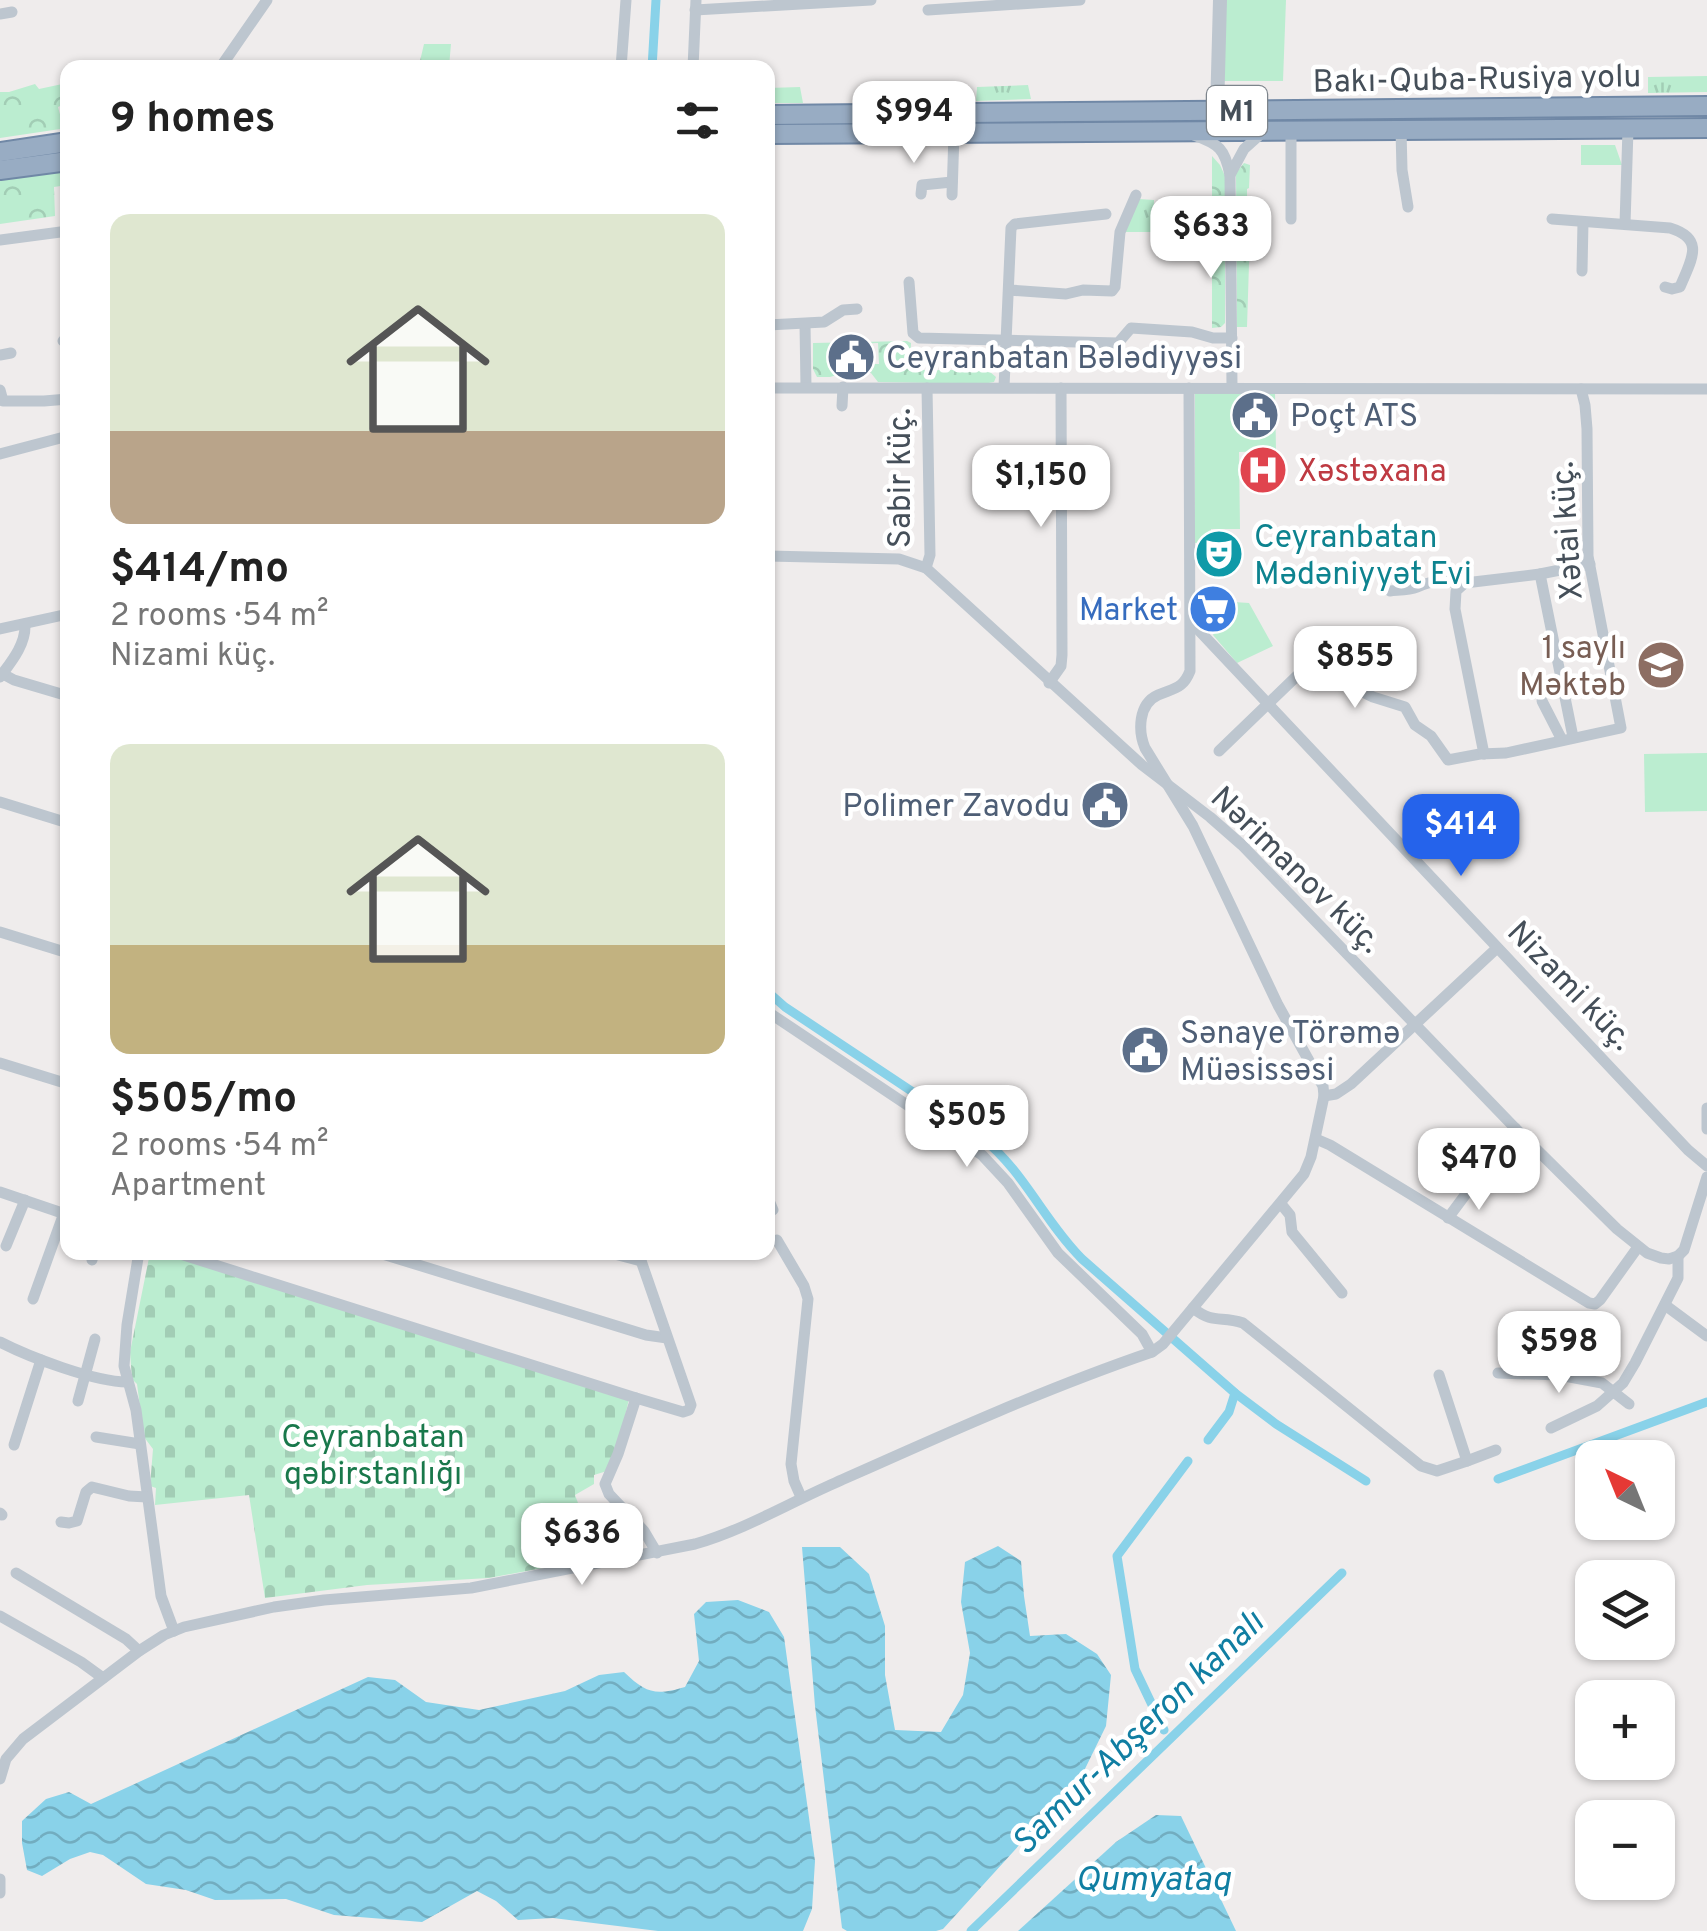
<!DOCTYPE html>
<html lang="en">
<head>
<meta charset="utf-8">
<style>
	body { margin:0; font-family:Overpass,sans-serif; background:#f2f2f2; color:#222; height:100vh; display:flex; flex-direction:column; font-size:38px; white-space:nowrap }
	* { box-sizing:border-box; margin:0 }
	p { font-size:32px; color:#767676 }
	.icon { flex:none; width:55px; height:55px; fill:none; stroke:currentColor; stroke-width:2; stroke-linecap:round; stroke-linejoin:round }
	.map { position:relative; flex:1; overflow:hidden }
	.details { position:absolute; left:60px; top:60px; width:715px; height:1200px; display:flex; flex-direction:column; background:#fff; border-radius:20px; box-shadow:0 2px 8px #0004 }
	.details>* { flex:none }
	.needle { width:65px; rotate:317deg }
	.fabs { position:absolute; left:1575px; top:1440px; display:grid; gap:20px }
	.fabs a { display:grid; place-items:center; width:100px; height:100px; border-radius:20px; background:#fff; box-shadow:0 2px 8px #0004; font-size:50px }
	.price { position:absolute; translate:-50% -85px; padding:0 22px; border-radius:20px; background:#fff; color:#222; font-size:32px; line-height:65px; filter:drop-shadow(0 2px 5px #0008) }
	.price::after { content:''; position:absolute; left:50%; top:60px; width:30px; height:22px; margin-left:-15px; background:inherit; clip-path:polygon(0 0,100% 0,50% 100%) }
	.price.on { background:#2563eb; color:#fff }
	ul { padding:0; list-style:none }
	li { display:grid; align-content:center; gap:20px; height:530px; padding:0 50px }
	li span { display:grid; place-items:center; height:310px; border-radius:20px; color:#555 }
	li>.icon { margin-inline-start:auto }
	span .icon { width:180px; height:180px; fill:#fffc; stroke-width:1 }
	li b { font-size:42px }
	h2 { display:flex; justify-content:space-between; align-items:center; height:120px; padding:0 50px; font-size:42px }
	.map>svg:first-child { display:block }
	.grass { fill:url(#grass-tufts) }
	.forest { fill:url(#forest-crowns) }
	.cemetery { fill:url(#cemetery-stones) }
	.park { fill:#bbedd0 }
	.water { fill:url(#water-waves) }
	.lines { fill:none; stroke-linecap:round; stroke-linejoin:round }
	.canal { stroke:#89d2e9; stroke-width:9 }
	.trunk-casing { stroke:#7088a6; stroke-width:22 }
	.minor { stroke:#bdc6cf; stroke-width:11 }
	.tertiary { stroke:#bdc6cf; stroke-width:14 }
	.trunk { stroke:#98acc3; stroke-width:18 }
	.labels { text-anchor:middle; stroke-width:9; stroke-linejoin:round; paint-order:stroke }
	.shield { fill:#fff; stroke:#7d848b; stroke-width:2.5 }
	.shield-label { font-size:30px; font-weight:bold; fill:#454f59 }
	.street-label { font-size:32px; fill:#454f59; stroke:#fff }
	.service-label { font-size:32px; fill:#4e5e75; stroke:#fff; text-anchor:start }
	.health-label { font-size:32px; fill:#be3a42; stroke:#fff; text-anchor:start }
	.culture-label { font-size:32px; fill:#0d838f; stroke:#fff; text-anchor:start }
	.shop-label { font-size:32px; fill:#366cbe; stroke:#fff; text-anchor:end }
	.education-label { font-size:32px; fill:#785e54; stroke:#fff; text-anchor:end }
	.park-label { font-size:32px; fill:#19784b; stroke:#fff }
	.water-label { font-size:35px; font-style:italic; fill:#107ea2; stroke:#fff }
</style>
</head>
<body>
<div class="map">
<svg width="1707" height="1931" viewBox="0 0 1707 1931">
	<defs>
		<pattern id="grass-tufts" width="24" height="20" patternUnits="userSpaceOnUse" patternTransform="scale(2.5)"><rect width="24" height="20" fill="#bbedd0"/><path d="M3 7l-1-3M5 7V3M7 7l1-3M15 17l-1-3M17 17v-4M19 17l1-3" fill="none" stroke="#a2cdb5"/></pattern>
		<pattern id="forest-crowns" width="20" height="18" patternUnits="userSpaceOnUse" patternTransform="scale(2.5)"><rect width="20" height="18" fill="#bbedd0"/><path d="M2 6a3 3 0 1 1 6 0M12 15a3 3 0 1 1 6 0" fill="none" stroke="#a2cdb5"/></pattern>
		<pattern id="cemetery-stones" width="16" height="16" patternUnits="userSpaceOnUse" patternTransform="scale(2.5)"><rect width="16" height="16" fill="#bbedd0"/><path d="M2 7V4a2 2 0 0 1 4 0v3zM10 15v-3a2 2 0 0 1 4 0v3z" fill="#a2cdb5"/></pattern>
		<pattern id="water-waves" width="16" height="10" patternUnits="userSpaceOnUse" patternTransform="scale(2.5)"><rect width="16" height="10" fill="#89d2e9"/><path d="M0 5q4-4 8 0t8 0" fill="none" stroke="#72adc0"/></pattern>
	</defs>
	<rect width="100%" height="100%" fill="#efecec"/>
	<g class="grass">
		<path d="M1707,76V92L1648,93V77Z"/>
		<path d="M1028,85L1031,99L976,101L977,87Z"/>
		<path d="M800,87L803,103H768V88Z"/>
		<path d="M1581,145H1615L1622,165H1581Z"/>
		<path d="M1139,199L1154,200L1153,232H1125Z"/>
	</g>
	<g class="forest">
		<path d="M424,44H451L449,67H333L420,61Z"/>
		<path d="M67,83V103L58,107L61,118H67V128L0,138V92H9L35,84L39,89Z"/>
		<path d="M1212,156L1220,165L1225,176V323L1221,327L1212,328Z"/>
		<path d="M1244,163L1250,165L1249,188L1247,189V232L1250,233L1247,327H1237L1236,173Z"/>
		<path d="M67,170V185L54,187L55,216L0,224V180Z"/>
		<path d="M907,341L911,343L910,366L915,370H981L990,372L996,377L994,382L983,384L878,382L871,373H865L856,367L858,364H879L878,343L829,345L828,364H845L843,373L830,377H817L813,369V343Z"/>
	</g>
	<path class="cemetery" d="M162,1252L629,1399L622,1429L607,1471L594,1475V1484L575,1495L578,1503L562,1512L591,1559L489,1578L367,1585L265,1598L249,1495L155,1505L156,1488L150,1486L153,1449L144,1437L137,1384L132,1379L130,1352L150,1253Z"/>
	<g class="park">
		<path d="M1225,0H1286L1283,81H1221Z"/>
		<path d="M1275,392L1276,451L1239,452L1240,529H1211V542L1195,543V393Z"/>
		<path d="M1219,601L1249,603L1273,646L1237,663L1213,635L1216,628Z"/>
		<path d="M1707,753V811L1645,812L1644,754Z"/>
	</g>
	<g class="water">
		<path d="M998,1546L1021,1561L1024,1596L1030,1636L1066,1634L1097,1654L1111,1675L1106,1726L1081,1777L943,1929L936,1931H847L842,1928L815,1706L802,1547H840L869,1574L885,1626V1675L895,1730L941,1732L963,1695L970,1653L961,1602L965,1562Z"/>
		<path d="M738,1600L769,1612L784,1637L815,1861L812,1909L803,1931H658L553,1918L518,1920L496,1901L477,1891L422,1922L334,1915L286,1899L215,1900L186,1890L146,1884L103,1855L90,1852L70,1859L42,1876L27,1870L22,1843V1821L46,1799L69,1792L91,1804L368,1677L395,1680L426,1702L479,1710L565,1691L599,1675L624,1672C646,1693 655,1696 685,1687L699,1661L694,1614L706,1602Z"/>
		<path d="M1156,1815L1181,1816L1236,1931H1018L1116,1842Z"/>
	</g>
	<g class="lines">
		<g class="canal">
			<path d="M652,68L656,0"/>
			<path d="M768,992L785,1007L982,1138C1024,1171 1044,1221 1082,1259L1235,1393L1276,1424L1366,1481"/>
			<path d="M1208,1440L1229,1412L1235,1393"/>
			<path d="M1498,1479L1707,1402"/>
			<path d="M1164,1730L1135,1669L1117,1556L1188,1461"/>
			<path d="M971,1931L1342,1573"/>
		</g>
		<g class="trunk-casing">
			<g id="trunk">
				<path d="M768,115L1707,106"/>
				<path d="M768,134L1707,128"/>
				<path d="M0,152L68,142"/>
				<path d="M0,170L68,161"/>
			</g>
		</g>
		<g class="minor">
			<path d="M695,10L871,0"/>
			<path d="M928,10L1080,0"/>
			<path d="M0,14L12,12"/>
			<path d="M220,68L267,0"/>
			<path d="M621,68L626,0"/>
			<path d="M693,68L696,0"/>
			<path d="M1401,130L1402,170L1408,207"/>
			<path d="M1194,135C1219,144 1225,149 1230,175L1232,387"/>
			<path d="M1230,175L1244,149L1263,132"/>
			<path d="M921,194L922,185L952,182"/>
			<path d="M952,195L954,133"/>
			<path d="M1291,219V130"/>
			<path d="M1552,219L1670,228C1706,239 1691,260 1680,287L1672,289L1665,287"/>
			<path d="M1625,224L1628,129"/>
			<path d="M0,240L68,231"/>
			<path d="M1582,271L1583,222"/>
			<path d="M909,282L913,333L919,338L1118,343L1131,328L1192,332L1213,338H1232"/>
			<path d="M1009,290L1066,294L1083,290L1112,291L1115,287L1120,232L1136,195"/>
			<path d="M805,324L806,387"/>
			<path d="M768,325L824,322L843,310L857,309"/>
			<path d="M63,341L68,340"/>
			<path d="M0,355L11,353"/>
			<path d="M1004,387L1011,228L1015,224L1106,214"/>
			<path d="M768,388L1707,389"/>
			<path d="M0,390L3,401H44L68,399"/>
			<path d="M842,406L843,387"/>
			<path d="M0,454L68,436"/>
			<path d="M768,556L899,559L926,568L1142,765L1210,817L1242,845L1515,1128L1617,1229L1647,1253L1661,1258L1669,1259L1678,1256L1684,1250L1707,1177"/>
			<path d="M926,568L930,555L927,388"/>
			<path d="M1540,574L1573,737"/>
			<path d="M1390,591C1399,590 1409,590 1417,587C1432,581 1445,577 1460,586"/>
			<path d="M1191,622L1688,1150L1707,1166"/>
			<path d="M0,629L68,614"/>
			<path d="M3,674L14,680L68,696"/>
			<path d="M0,677C12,661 26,644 25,624"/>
			<path d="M1049,683L1061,666L1062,655L1061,388"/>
			<path d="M1542,701L1562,740"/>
			<path d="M1219,751L1302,671L1312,667L1373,697L1405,707L1415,725L1431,736L1448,760L1480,754L1506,753L1621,728L1588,556L1587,429L1585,405L1581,389"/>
			<path d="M1484,754L1455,609L1456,591L1465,583L1540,574L1590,564"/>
			<path d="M0,802L68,823"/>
			<path d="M0,932L68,953"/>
			<path d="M768,1012L982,1155L1008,1183L1058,1253L1142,1334L1152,1352"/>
			<path d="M0,1063L68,1084"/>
			<path d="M1324,1096L1336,1094L1351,1084L1497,948"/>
			<path d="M1707,1108V1129"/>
			<path d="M1316,1139L1330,1145L1589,1303L1595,1304L1600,1300L1638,1247"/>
			<path d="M0,1192L68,1215"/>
			<path d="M768,1198L773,1210"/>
			<path d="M1281,1204L1290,1215L1292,1232L1342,1293"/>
			<path d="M1448,1218L1515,1128"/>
			<path d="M777,1240L804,1286L808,1299L791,1464L794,1481L801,1497"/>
			<path d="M6,1246L25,1200"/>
			<path d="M139,1252L127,1325L124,1366L136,1410L161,1596L174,1631"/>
			<path d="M174,1252L636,1398L618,1454L605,1484L609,1494L644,1531L657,1553"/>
			<path d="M376,1252L646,1335L667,1338"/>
			<path d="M607,1252L641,1261"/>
			<path d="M92,1260L94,1252"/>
			<path d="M33,1299L64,1213"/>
			<path d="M1665,1305L1707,1336"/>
			<path d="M1193,1308C1214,1325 1221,1315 1243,1323L1421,1466L1437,1471L1467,1461L1439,1375"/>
			<path d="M0,1342C29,1357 95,1382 127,1382"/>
			<path d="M1498,1373L1559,1375L1602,1383L1629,1404"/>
			<path d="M636,1398L683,1412L689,1410L691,1405L638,1252"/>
			<path d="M78,1401L95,1339"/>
			<path d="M1551,1428L1597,1406L1623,1383L1635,1363L1678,1278V1256"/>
			<path d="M96,1437L140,1444"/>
			<path d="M14,1445L41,1360"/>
			<path d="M1467,1461L1496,1450"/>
			<path d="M0,1513L2,1515"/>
			<path d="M61,1522L69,1523L77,1521L86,1492L92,1487L129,1496L147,1497"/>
			<path d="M16,1573L126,1639L139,1651"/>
			<path d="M0,1616L81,1662L103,1678"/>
			<path d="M0,1779L6,1759L23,1739L139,1651L164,1635L184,1627L274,1607L324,1600L471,1588L695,1544C744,1530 789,1503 835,1483C940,1436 1044,1389 1152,1352L1163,1344L1304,1174L1311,1157L1324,1096L1323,1086L1278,1005L1193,826L1145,748C1138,731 1138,704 1158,695C1174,688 1183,689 1190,671L1189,388"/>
			<path d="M0,1879V1893"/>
		</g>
		<path class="tertiary" d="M1217,111L1220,0"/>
		<use href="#trunk" class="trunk"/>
	</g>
	<defs>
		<g id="civic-disc" transform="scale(2.5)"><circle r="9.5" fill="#5c6f8a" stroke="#fff"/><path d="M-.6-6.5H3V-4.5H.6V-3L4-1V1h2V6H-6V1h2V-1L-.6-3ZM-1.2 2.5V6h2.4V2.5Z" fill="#fff"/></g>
		<g id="hospital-disc" transform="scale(2.5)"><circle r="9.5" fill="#e0444e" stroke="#fff"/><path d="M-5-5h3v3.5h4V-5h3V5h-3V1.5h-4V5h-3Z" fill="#fff"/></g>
		<g id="theatre-disc" transform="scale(2.5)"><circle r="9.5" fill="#0f9aa8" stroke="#fff"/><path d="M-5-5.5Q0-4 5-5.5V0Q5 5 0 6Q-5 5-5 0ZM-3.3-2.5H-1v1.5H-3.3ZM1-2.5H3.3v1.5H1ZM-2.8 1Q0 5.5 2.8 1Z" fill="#fff"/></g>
		<g id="supermarket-disc" transform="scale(2.5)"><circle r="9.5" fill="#3f7fe0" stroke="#fff"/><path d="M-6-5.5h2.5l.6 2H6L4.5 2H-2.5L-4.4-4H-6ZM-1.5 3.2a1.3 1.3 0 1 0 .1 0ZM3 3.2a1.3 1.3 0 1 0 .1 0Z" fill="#fff"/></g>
		<g id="school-disc" transform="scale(2.5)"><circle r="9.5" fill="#8d6e63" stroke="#fff"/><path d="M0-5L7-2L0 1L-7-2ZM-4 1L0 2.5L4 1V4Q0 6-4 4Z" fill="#fff"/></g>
	</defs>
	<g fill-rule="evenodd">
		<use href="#civic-disc" x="851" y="357"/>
		<use href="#civic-disc" x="1255" y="415"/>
		<use href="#hospital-disc" x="1263" y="470"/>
		<use href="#theatre-disc" x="1219" y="554"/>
		<use href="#supermarket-disc" x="1213" y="609"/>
		<use href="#school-disc" x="1661" y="665"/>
		<use href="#civic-disc" x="1105" y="805"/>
		<use href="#civic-disc" x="1145" y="1050"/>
	</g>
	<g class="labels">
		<rect class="shield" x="1207" y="86" width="60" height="50" rx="8"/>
		<g class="shield-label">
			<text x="1237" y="121">M1</text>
		</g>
		<g class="street-label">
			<text transform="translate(1477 78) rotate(-1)" y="11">Bakı-Quba-Rusiya yolu</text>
			<text transform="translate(899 478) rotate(-90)" y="11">Sabir küç.</text>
			<text transform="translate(1566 531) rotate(-94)" y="11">Xətai küç.</text>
			<text transform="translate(1297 869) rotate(44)" y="11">Nərimanov küç.</text>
			<text transform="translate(1571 985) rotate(46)" y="11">Nizami küç.</text>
		</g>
		<g class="service-label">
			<text x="886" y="368">Ceyranbatan Bələdiyyəsi</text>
			<text x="1290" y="426">Poçt ATS</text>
			<text x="1070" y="816" text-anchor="end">Polimer Zavodu</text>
			<text x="1180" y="1043">Sənaye Törəmə<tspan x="1180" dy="37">Müəsissəsi</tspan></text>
		</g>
		<g class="health-label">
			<text x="1298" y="481">Xəstəxana</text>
		</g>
		<g class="culture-label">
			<text x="1254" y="547">Ceyranbatan<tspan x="1254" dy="37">Mədəniyyət Evi</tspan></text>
		</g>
		<g class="shop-label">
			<text x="1178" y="620">Market</text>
		</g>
		<g class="education-label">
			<text x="1626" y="658">1 saylı<tspan x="1626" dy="37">Məktəb</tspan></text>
		</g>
		<g class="park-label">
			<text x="373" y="1447">Ceyranbatan<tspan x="373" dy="37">qəbirstanlığı</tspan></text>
		</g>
		<g class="water-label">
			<text transform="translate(1137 1732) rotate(-44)" y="12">Samur-Abşeron kanalı</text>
			<text x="1153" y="1890">Qumyataq</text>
		</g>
	</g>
</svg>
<div class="fabs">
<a><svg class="needle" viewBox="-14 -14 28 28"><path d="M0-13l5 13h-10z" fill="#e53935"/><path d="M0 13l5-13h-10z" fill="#767676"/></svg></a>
<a><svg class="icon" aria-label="layers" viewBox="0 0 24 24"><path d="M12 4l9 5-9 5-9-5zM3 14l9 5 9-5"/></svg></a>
<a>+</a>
<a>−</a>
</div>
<b class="price" style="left:914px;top:166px">$994</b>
<b class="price" style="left:1211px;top:281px">$633</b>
<b class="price" style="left:1041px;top:530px">$1,150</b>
<b class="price" style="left:1355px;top:711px">$855</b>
<b class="price on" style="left:1461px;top:879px">$414</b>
<b class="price" style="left:967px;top:1170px">$505</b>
<b class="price" style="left:1479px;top:1213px">$470</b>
<b class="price" style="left:1559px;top:1396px">$598</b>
<b class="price" style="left:582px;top:1588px">$636</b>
<section class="details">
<h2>9 homes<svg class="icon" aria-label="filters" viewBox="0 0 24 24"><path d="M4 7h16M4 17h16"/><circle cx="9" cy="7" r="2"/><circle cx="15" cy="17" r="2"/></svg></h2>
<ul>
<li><span style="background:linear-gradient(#dfe7d0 70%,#b9a48a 0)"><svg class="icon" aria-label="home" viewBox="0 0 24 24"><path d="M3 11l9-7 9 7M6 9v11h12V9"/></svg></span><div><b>$414/mo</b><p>2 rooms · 54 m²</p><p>Nizami küç.</p></div></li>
<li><span style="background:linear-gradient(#dfe7d0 65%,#c2b280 0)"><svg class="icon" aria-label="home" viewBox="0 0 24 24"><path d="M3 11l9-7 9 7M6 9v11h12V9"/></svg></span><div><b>$505/mo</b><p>2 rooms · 54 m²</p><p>Apartment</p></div></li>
</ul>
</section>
</div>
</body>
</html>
